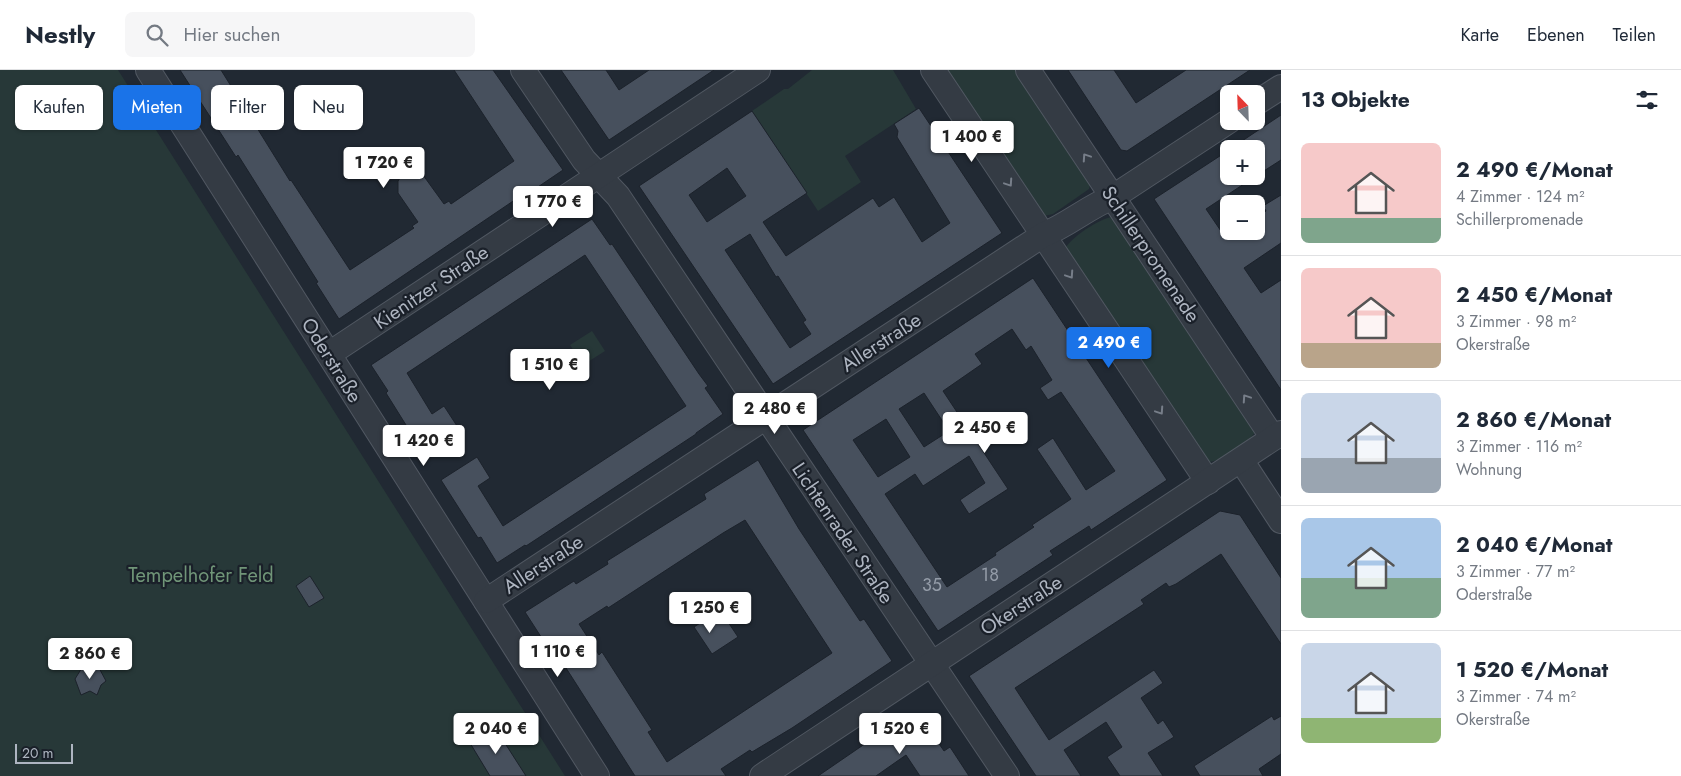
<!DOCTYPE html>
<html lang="de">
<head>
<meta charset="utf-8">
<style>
	body { margin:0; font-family:Jost,sans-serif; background:#f6f6f7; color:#1f2937; height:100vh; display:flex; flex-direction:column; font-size:19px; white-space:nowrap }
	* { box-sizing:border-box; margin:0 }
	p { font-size:16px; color:#747a83 }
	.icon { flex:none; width:28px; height:28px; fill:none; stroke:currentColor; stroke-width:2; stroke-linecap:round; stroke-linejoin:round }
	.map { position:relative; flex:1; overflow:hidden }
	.drawer { display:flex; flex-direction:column; background:#fff; width:400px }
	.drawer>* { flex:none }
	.hud { position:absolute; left:15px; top:15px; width:475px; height:45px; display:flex; gap:10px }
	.needle { width:32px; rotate:337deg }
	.tools { position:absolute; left:1220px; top:15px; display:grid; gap:10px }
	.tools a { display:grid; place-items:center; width:45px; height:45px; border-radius:8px; background:#fff; box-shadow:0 1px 4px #0004; font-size:25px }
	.scale { position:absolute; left:15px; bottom:12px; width:58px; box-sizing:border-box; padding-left:5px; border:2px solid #aeb5c1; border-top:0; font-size:14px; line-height:18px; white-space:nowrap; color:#aeb5c1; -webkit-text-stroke:4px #1a2029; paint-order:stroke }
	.price { position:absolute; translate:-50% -42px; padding:0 11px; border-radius:5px; background:#fff; color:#222; font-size:16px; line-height:32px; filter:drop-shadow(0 1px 2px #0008) }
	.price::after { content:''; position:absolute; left:50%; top:30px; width:15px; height:11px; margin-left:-8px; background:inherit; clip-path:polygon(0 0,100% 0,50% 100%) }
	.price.on { background:#1a73e8; color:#fff }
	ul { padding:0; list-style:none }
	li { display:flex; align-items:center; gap:15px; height:125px; padding:0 20px }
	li+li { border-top:1px solid #e0e1e3 }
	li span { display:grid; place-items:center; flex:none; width:140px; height:100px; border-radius:8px; color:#555 }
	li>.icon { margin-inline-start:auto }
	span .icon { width:60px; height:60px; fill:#fffc; stroke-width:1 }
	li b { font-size:21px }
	h2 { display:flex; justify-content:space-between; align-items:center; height:60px; padding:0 20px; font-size:21px }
	.pill { padding:0 18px; border-radius:8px; background:#fff; box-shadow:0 1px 4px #0004; font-size:18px; line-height:45px }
	.pill.on { background:#1a73e8; color:#fff }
	header { display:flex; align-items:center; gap:30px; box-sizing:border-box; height:70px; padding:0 25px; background:#fff; border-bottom:1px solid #e0e1e3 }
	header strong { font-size:24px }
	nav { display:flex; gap:28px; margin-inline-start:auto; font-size:18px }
	.search { width:350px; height:45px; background:#f6f6f7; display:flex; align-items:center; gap:12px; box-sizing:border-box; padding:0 18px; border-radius:8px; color:#747a83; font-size:19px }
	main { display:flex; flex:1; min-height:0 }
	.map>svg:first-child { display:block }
	.green { fill:#273838 }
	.building { fill:#47505d; stroke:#1c222b; fill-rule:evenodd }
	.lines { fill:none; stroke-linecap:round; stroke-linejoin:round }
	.minor-casing { stroke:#515862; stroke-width:26 }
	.minor { stroke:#343b44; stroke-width:24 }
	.oneway { stroke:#777e89 }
	.labels { text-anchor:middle; stroke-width:4.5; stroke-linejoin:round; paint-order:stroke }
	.number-label { font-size:18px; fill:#949ca8 }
	.street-label { font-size:20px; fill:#aeb5c1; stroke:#1a2029 }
	.park-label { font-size:20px; fill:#709578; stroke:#1a2029 }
</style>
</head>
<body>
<header>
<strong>Nestly</strong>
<div class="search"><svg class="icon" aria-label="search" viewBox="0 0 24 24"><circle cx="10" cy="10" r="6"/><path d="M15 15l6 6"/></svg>Hier suchen</div>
<nav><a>Karte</a><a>Ebenen</a><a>Teilen</a></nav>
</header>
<main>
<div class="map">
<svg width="1281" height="706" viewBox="0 0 1281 706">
	<rect width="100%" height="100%" fill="#212933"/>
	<g class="green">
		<path d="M0,0H118L565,706H0Z"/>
		<path d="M812,0H893L916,39L845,86L861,112L818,141L752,41L784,19H788Z"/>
		<path d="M941,0H1020L1090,115L1089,119L1053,144L1044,146Z"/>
		<path d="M1112,147L1255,362C1249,373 1220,392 1208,392L1065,179C1070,168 1100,148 1112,147Z"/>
		<path d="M592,261L605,281L583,295L570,275Z"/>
	</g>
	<g class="building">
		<path d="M180,0H221L290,111L291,110L350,200L414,158L412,156L418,152L398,123V111L403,104L415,101L423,105L444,134L449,131L451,134L514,91L454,0H493L563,100L529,123L528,121L339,249L316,213L318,212L238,85L236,87Z"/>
		<path d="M561,0H606L619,20L649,0H714L609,70Z"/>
		<path d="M1068,0H1114L1136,33L1186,0H1250L1127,81L1121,80Z"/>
		<path d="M919,38L1002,163L773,314L639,116L752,41L807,123L763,152L786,186L873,128L879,137L894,127L922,172L950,153L897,67L898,61L894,54ZM727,98L746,126L707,152L689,125ZM750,164L776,207L778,206L806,250L803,252L811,264L790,278L725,180Z"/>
		<path d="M1281,45V90L1256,106V79H1230Z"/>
		<path d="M1229,80V106H1256L1206,139L1225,167L1234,161H1256V147L1266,141L1263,136L1281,125V173L1244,198L1261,223L1281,210V320L1154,129Z"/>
		<path d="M592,149L610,175L612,174L699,304L708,316L705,318L723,344L696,363V364L526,476L525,475L497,493L481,467L478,468L441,410L477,387L490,408L478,416L503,456L686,336L585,185L407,303L432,344L444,336L457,356L421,379L386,323L388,321L371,295Z"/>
		<path d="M1033,208L1167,410L1091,460L1089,456L1050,481L1053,485L938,561L803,360ZM1012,259L1026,280L1031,276L1052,310L1040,318L1048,330L1061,322L1115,401L1086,420L1053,368L1037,379L1071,429L1032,455L1034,457L995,483L996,485L947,517L885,424L915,404L923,416L969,386L985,413L960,430L969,444L1008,419L943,321L982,294L975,284ZM924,323L949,361L924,377L899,339ZM886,349L910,387L878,407L853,370Z"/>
		<path d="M758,390L799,459L860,551L864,549L892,591L792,658L752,682L750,680L721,699L726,706H635L559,587L556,590L525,542L574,511L576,514L608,494L607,491L706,429L704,424ZM745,450L832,583L667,692L648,662L652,660L602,582L599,585L579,554L607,536L608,538L723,463Z"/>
		<path d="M1220,441L1240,445L1281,508V574L1221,484L1176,514L1169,517L1166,513L1141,530L1144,534L1015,618L1049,670L1154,600L1163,613L1141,628L1158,654L1163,650L1174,667L1148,683L1163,706H1120L1107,687L1122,677L1106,652L1064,680L1081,706H1036L969,606Z"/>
		<path d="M310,506L324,528L309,537L296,516Z"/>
		<path d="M720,540L738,567L712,584L694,557Z"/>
		<path d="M83,596L92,598L98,596L106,611L101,615L97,625L90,621L81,625L75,609Z"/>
		<path d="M1272,646L1274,650L1281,646V684L1259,699L1263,706H1200L1194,696Z"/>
		<path d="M922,649L944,681L950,677L969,706H920L906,685L876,706H818L888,658L894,668Z"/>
		<path d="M494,656L526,706H490L470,673Z"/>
	</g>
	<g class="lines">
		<g class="minor-casing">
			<g id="minor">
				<path d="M148,0L597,706"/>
				<path d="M523,0L584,90L618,126L1007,706"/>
				<path d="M933,0L1208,412"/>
				<path d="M1028,0L1273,368"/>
				<path d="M1256,33L1281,17"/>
				<path d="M329,284L758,0"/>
				<path d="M1241,390L1281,451"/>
				<path d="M486,531L1043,165C1068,155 1088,137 1113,127L1229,51"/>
				<path d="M762,706L1281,363"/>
			</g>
		</g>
		<use href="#minor" class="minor"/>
	</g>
	<defs><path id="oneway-chevron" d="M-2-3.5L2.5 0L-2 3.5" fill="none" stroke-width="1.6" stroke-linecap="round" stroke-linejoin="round" transform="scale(1.25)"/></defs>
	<g class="oneway">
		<use href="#oneway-chevron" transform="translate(1086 87) rotate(-124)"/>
		<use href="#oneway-chevron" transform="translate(1009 113) rotate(56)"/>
		<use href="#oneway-chevron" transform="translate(1070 205) rotate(56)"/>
		<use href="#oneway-chevron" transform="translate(1246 328) rotate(-124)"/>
		<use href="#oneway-chevron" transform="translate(1160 341) rotate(56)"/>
	</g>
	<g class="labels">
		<g class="number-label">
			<text x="990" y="511">18</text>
			<text x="932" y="521">35</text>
		</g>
		<g class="street-label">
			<text transform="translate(1151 184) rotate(56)" y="7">Schillerpromenade</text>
			<text transform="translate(431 217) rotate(-34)" y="7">Kienitzer Straße</text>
			<text transform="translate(881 272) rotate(-33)" y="7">Allerstraße</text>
			<text transform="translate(332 290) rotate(58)" y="7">Oderstraße</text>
			<text transform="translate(843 463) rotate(56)" y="7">Lichtenrader Straße</text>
			<text transform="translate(543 494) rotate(-33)" y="7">Allerstraße</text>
			<text transform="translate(1021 535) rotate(-33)" y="7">Okerstraße</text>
		</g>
		<g class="park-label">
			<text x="201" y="512">Tempelhofer Feld</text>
		</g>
	</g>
</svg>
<div class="tools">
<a><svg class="needle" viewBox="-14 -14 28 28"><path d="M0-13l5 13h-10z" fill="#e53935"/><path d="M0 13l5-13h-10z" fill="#747a83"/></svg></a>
<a>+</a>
<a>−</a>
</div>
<div class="scale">20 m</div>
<b class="price" style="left:972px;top:93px">1 400 €</b>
<b class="price" style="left:384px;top:119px">1 720 €</b>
<b class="price" style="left:553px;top:158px">1 770 €</b>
<b class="price on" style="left:1109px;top:299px">2 490 €</b>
<b class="price" style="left:550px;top:321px">1 510 €</b>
<b class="price" style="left:775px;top:365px">2 480 €</b>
<b class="price" style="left:985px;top:384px">2 450 €</b>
<b class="price" style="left:424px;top:397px">1 420 €</b>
<b class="price" style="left:710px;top:564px">1 250 €</b>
<b class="price" style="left:558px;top:608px">1 110 €</b>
<b class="price" style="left:90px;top:610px">2 860 €</b>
<b class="price" style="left:496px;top:685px">2 040 €</b>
<b class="price" style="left:900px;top:685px">1 520 €</b>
<div class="hud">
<a class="pill">Kaufen</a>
<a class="pill on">Mieten</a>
<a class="pill">Filter</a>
<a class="pill">Neu</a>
</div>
</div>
<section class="drawer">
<h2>13 Objekte<svg class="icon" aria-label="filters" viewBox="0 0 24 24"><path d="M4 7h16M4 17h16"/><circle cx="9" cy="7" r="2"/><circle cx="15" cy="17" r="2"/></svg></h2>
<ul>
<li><span style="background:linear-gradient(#f6c9c9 75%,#7fa58c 0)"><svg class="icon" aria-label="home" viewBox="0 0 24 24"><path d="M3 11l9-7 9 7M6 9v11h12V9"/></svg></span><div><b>2 490 €/Monat</b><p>4 Zimmer · 124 m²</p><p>Schillerpromenade</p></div></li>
<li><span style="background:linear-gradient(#f6c9c9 75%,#b9a48a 0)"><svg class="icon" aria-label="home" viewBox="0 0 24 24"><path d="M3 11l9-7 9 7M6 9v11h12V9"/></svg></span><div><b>2 450 €/Monat</b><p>3 Zimmer · 98 m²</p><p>Okerstraße</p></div></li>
<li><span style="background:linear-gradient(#c9d6e8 65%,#9aa5b1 0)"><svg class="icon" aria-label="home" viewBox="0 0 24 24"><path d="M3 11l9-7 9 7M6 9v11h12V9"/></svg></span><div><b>2 860 €/Monat</b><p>3 Zimmer · 116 m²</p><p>Wohnung</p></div></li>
<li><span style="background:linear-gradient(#a9c7e8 60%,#7fa58c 0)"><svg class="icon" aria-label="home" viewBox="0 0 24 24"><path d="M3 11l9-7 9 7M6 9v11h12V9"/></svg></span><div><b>2 040 €/Monat</b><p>3 Zimmer · 77 m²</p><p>Oderstraße</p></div></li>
<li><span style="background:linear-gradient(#c9d6e8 75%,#8fb573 0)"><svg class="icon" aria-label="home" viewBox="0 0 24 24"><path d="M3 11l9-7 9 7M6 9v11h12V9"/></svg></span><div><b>1 520 €/Monat</b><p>3 Zimmer · 74 m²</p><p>Okerstraße</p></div></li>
</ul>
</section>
</main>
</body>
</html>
